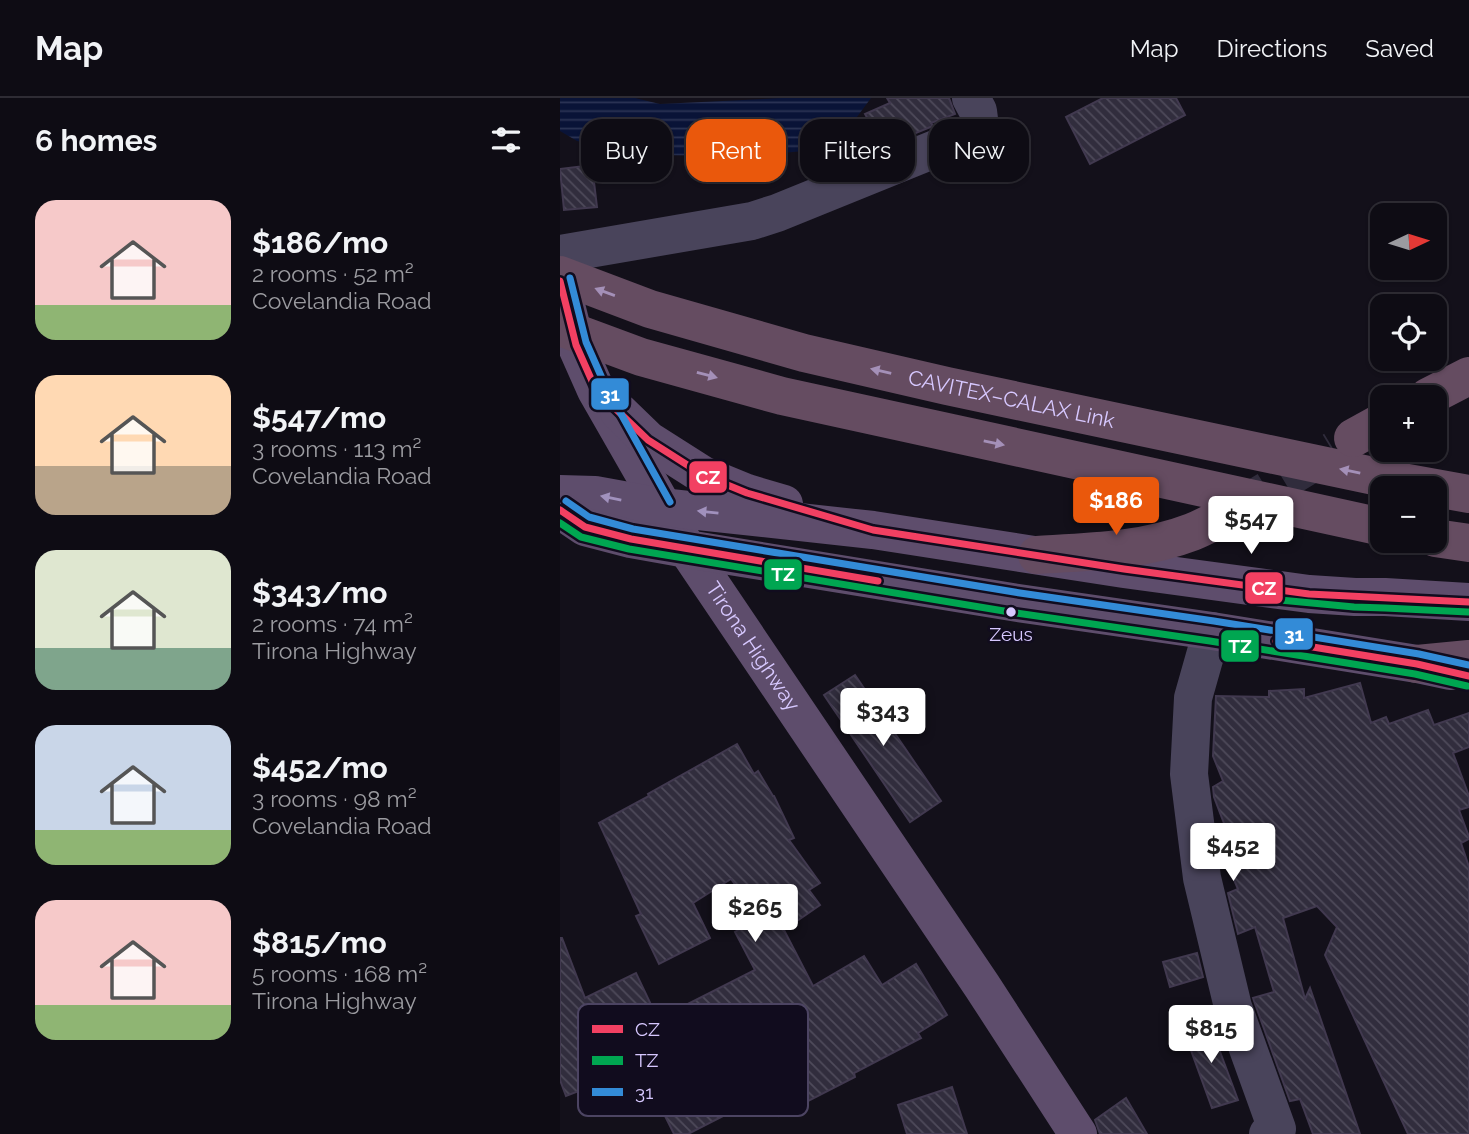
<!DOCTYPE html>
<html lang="en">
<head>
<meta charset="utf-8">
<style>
	body { margin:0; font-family:Raleway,sans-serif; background:#17151d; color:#f1f3f6; height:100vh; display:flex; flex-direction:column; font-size:26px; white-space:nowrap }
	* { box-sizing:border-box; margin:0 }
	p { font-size:23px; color:#9b9ba0 }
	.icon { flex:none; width:38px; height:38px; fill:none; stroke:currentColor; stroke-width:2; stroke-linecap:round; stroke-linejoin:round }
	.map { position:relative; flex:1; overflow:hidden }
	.details { display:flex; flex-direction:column; background:#0e0c14; width:560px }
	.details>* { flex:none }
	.hud { position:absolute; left:21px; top:21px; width:665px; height:63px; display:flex; gap:14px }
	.needle { width:46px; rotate:86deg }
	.buttons { position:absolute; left:810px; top:105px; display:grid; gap:14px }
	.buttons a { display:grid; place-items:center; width:77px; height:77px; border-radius:14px; background:#0e0c14; box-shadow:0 2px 5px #0004,0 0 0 2px #2e2c34; font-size:35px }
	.price { position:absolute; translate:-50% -60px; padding:0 16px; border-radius:7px; background:#fff; color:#222; font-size:23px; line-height:46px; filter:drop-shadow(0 2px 4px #0008) }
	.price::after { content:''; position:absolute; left:50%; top:42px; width:21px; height:16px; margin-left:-10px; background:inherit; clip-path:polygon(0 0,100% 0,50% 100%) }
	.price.active { background:#ea580c; color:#fff }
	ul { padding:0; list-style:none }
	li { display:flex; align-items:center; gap:21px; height:175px; padding:0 35px }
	li span { display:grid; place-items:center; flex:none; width:196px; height:140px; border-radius:21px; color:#555 }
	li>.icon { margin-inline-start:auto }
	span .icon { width:84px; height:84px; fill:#fffc; stroke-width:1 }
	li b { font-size:30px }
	h2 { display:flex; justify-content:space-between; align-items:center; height:84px; padding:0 35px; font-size:30px }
	.tag { padding:0 24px; border-radius:21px; background:#0e0c14; box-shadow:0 2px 5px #0004,0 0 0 2px #2e2c34; font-size:24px; line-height:63px }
	.tag.active { background:#ea580c; color:#fff }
	header { display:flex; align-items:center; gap:42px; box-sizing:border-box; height:98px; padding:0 35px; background:#0e0c14; border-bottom:2px solid #2e2c34 }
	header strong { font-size:33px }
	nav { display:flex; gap:38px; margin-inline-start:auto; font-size:24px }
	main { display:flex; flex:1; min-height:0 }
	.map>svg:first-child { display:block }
	.water { fill:url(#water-rules) }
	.building { fill:url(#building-back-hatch); stroke:#41394f; stroke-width:2 }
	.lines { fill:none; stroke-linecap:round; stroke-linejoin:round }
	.highway-tunnel { stroke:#302c3c; stroke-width:38; stroke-dasharray:38 19; stroke-linecap:butt }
	.minor { stroke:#49445b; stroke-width:38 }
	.major { stroke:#5e4d6c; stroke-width:38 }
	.highway { stroke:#654c61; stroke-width:38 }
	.bus-1-casing { stroke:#110c1e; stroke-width:12 }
	.bus-2-casing { stroke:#110c1e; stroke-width:12 }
	.bus-3-casing { stroke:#110c1e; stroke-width:12 }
	.bus-1 { stroke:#f24062; stroke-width:7 }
	.bus-2 { stroke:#00a651; stroke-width:7 }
	.bus-3 { stroke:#338bd7; stroke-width:7 }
	.oneway { fill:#a490b8 }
	.oneway2 { fill:#a191bd }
	.bus-dot { fill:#d7c8ff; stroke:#110c1e; stroke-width:2.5 }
	.labels { text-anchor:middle; stroke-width:5; stroke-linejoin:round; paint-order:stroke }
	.bus-label { font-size:19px; fill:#d7c8ff; stroke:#110c1e }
	.street-label { font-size:21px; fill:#d7c8ff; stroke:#110c1e }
	.key { fill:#110c1e; stroke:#4c4462; stroke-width:2 }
	.key-label { font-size:19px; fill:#d7c8ff }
	.line-badge { stroke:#110c1e; stroke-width:2.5 }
	.badge-label { font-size:19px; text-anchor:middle; font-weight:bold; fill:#fff }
</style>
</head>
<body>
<header>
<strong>Map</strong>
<nav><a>Map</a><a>Directions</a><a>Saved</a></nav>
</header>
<main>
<section class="details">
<h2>6 homes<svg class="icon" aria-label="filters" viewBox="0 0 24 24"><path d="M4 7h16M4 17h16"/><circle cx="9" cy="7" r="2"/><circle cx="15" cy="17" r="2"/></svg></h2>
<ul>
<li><span style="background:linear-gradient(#f6c9c9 75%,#8fb573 0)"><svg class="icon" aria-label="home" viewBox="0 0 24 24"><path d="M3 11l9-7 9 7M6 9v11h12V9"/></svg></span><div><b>$186/mo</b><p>2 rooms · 52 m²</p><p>Covelandia Road</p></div></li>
<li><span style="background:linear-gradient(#ffd9b3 65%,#b9a48a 0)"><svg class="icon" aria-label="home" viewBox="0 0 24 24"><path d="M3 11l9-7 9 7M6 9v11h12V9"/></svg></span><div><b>$547/mo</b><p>3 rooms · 113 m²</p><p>Covelandia Road</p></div></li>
<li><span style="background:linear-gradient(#dfe7d0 70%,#7fa58c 0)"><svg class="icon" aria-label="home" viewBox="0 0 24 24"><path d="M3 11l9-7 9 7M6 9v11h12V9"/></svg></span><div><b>$343/mo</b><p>2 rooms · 74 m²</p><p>Tirona Highway</p></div></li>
<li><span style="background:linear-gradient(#c9d6e8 75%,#8fb573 0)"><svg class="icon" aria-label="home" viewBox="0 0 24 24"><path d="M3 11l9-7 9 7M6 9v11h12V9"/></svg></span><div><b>$452/mo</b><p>3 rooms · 98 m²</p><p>Covelandia Road</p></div></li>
<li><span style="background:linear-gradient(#f6c9c9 75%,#8fb573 0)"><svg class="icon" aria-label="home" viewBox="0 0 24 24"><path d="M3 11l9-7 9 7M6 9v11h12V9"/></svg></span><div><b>$815/mo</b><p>5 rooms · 168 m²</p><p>Tirona Highway</p></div></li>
</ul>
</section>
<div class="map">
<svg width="909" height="1036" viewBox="0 0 909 1036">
	<defs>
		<pattern id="water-rules" width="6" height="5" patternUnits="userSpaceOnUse" patternTransform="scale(1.75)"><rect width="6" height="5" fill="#091337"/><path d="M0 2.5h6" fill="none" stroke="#2c3455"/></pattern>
		<pattern id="building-back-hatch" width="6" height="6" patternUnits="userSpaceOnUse" patternTransform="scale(1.75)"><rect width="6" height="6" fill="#312d3d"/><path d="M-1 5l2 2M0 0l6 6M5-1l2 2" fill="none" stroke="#4e4a5a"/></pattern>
	</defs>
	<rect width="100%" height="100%" fill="#13101a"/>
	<path class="water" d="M0,0H75L100,6L222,0H311L274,50L192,58L84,57L17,43L0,33Z"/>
	<g class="building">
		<path d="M327,0H389L395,16L371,25L373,28L346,39L340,27L318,39L305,16L330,5Z"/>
		<path d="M543,0H616L625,17L530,66L506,19Z"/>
		<path d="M32,67L37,109L4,112L0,71Z"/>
		<path d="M295,577L381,703L350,724L264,597Z"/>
		<path d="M800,585L811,625L826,619L829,626L868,612L874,627L909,615V649L893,655L909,698V709L899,712L909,739V741L901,745L909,769V1036H848L765,857L777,829L757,808L723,820L745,901L750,890L800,1036H753L740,1001L730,1003L694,903L693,900L714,894L695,829L678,836L668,795L678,791L660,749L659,740L668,736L654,699L653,689L663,683L653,658L656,598L709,599V593L744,591V600Z"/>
		<path d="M177,646L194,676L198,673L213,698H214L234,740L229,742L260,785L249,792L260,807L224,832L253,888L304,858L322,887L356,866L387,917L358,935L361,940L294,975L295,979L219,1018L208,995L128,1036H114L99,1006L221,944L210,919L128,951L110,915L195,872L175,834L200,820L171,781L133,805L150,840L99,866L76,818L81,816L39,725L89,698L88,696Z"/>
		<path d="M0,840H2L25,900L76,875L94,913L40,940L55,979L6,998L0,982Z"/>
		<path d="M637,855L643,879L610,889L603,864Z"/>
		<path d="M649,924L678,1002L652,1010L624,933Z"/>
		<path d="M392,989L407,1036H347L338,1007Z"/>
		<path d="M566,1000L587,1036H540L535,1022Z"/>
	</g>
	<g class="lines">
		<path class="highway-tunnel" d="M675,412L774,352"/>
		<g class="minor">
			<path d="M0,156L192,123L217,115L412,36L420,29L418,13L411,0"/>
			<path d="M652,533L633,600L629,676L642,780L673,909L717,1031L708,1036"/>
		</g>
		<g class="major">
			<path id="s1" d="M0,183L16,247L36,292L127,451L422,888L518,1036"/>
			<path d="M59,314L88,342L143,377L187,395L224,406"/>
			<path d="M0,396L35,397L101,409L313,432L564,471L749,496L795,499H825L909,504"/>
			<path d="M0,412L25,429L71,441L127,451L458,505L652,533L857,566L890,573"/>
		</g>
		<g class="highway">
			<path id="s2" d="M0,177L90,211L244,255L387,288L842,384L909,396"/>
			<path d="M0,229L81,259L222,298L822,429"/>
			<path d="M868,299L909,278"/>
			<path d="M793,340L822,324"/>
			<path d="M875,440L909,445"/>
			<path d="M477,457C528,454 583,453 632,434C647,428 661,420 675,412"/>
			<path d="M857,566L909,561"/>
		</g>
		<g class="bus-1-casing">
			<g id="bus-1">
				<path d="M0,183L16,247L36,292L88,342L143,377L187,395L313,432L564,471L749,496L909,504"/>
				<path d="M0,412L25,429L71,441L318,483"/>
				<path d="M716,543L857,566L909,578"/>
			</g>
		</g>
		<g class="bus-2-casing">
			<g id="bus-2">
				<path d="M0,425L21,439L69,451L456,515L650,543L855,576L907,588"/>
				<path d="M720,502L794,509L825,510L908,514"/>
			</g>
		</g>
		<g class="bus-3-casing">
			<g id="bus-3">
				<path d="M10,180L26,244L45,287L110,404"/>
				<path d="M6,403L29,419L73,431L460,495L654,523L859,556L909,567"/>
			</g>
		</g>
		<use href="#bus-1" class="bus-1"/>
		<use href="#bus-2" class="bus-2"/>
		<use href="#bus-3" class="bus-3"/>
	</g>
	<defs><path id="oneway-solid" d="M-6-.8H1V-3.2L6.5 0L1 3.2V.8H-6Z" transform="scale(1.75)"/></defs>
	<g class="oneway">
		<use href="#oneway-solid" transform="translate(45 194) rotate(-160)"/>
		<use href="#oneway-solid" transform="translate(321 273) rotate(-167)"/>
		<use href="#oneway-solid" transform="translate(147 277) rotate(15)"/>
		<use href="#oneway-solid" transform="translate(434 345) rotate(12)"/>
		<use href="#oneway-solid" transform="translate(790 373) rotate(-168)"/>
	</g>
	<g class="oneway2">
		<use href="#oneway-solid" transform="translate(51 400) rotate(-169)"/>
		<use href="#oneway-solid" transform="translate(148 414) rotate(-174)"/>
	</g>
	<circle class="bus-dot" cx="451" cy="514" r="6"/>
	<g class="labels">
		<g class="bus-label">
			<text x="451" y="543">Zeus</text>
		</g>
		<g class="street-label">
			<text dy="7" stroke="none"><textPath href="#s2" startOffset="469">CAVITEX–CALAX Link</textPath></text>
			<text dy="7" stroke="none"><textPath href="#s1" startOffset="416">Tirona Highway</textPath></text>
		</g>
	</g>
	<rect x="18" y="906" width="230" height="112" rx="10" class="key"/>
	<rect x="32" y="927" width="31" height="8" fill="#f24062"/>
	<rect x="32" y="958" width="31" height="9" fill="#00a651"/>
	<rect x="32" y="990" width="31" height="8" fill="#338bd7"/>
	<g class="key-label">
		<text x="75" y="938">CZ</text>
		<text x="75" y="969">TZ</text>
		<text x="75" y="1001">31</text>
	</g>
	<g class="line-badge">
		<rect x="30" y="279" width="40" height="34" rx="7" fill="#338bd7"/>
		<rect x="128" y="362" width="40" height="34" rx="7" fill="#f24062"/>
		<rect x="203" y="460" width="40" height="33" rx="7" fill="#00a651"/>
		<rect x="684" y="473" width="40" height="34" rx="7" fill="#f24062"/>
		<rect x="714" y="519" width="40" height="34" rx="7" fill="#338bd7"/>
		<rect x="660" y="531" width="40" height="34" rx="7" fill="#00a651"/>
	</g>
	<g class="badge-label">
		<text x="50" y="303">31</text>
		<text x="148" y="386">CZ</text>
		<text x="223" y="483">TZ</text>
		<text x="704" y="497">CZ</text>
		<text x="734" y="543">31</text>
		<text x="680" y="555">TZ</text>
	</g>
</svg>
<div class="buttons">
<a><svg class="needle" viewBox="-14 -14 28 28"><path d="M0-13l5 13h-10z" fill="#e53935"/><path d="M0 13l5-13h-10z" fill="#9b9ba0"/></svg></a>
<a><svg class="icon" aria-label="locate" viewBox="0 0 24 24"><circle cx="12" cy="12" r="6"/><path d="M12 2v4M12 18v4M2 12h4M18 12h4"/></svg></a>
<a>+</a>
<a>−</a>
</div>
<b class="price active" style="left:556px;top:439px">$186</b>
<b class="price" style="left:691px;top:458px">$547</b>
<b class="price" style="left:323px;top:650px">$343</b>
<b class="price" style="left:673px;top:785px">$452</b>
<b class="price" style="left:195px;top:846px">$265</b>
<b class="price" style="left:651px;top:967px">$815</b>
<div class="hud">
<a class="tag">Buy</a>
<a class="tag active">Rent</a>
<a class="tag">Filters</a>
<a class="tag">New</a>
</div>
</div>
</main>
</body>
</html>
